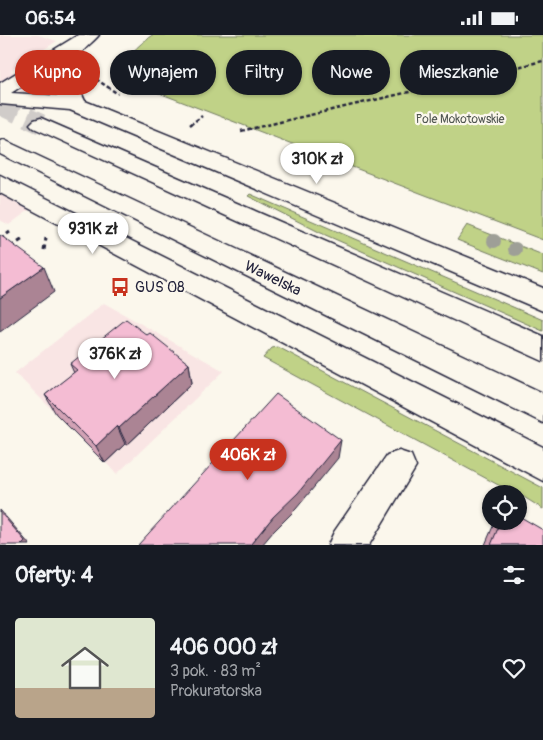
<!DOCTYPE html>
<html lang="pl">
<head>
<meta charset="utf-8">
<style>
	body { margin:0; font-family:Pangolin,sans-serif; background:#242831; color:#f1f3f6; height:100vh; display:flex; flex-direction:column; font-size:19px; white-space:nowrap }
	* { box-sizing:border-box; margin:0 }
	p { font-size:16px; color:#9ea1a6 }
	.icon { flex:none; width:28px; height:28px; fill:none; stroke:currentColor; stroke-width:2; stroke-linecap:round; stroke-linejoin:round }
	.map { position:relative; height:510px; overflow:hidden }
	.side { display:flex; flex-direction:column; background:#171b24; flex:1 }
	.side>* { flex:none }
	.guide { position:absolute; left:15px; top:15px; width:514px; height:45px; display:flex; gap:10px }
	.fabs { position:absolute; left:482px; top:450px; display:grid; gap:10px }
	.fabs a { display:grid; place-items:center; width:45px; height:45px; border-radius:50%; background:#171b24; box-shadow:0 1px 4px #0004; font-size:25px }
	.price { position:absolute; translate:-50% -42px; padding:0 11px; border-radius:18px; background:#fff; color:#222; font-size:16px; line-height:32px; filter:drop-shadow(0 1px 2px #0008) }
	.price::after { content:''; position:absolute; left:50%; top:30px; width:15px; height:11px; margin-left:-8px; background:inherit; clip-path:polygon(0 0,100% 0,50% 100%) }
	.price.on { background:#c8321e; color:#fff }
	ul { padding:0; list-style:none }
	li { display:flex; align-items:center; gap:15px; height:125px; padding:0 15px }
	li span { display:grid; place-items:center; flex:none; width:140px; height:100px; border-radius:5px; color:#555 }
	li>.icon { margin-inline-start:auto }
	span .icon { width:60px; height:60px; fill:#fffc; stroke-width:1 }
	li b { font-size:21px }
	h2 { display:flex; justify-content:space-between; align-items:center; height:60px; padding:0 15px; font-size:21px }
	.pill { padding:0 18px; border-radius:22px; background:#171b24; box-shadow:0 1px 4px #0004; font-size:18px; line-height:45px }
	.pill.on { background:#c8321e; color:#fff }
	.status { display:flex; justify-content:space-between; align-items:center; height:35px; padding:0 25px; background:#171b24; direction:ltr }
	.status svg { height:14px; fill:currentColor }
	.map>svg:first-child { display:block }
	.built { fill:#f9e5e4 }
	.green { fill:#c0d287; stroke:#717a61 }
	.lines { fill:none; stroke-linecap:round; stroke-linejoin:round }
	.major-tunnel { stroke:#d0ccc9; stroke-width:20; stroke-dasharray:20 10; stroke-linecap:butt }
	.minor-casing { stroke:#22223b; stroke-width:3 }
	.major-casing { stroke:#22223b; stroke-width:3 }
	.path-far1 { stroke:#22223b; stroke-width:2.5; stroke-dasharray:4 2.5; stroke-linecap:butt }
	.path { stroke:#22223b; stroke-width:3; stroke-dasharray:4.5 4; stroke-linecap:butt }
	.minor { fill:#fbf7ec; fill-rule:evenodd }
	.major { fill:#fbf7ec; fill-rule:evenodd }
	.tree { fill:#9e9f97 }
	.wall { fill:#d2a2b5; stroke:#22223b }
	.shaded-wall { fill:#ab8494; stroke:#22223b }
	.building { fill:#f4bcd3; stroke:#22223b }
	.labels { text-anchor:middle; stroke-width:4.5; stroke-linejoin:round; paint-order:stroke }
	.far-park-label { font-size:12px; fill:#515752; stroke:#fbf7ec }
	.street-label { font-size:15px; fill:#22223b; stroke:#fbf7ec }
	.poi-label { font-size:15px; fill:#22223b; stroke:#fbf7ec; text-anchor:start }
</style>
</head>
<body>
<div class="status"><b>06:54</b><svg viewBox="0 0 49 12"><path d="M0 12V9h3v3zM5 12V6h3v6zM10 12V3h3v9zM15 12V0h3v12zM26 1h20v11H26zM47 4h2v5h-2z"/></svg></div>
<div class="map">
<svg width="543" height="510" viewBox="0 0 543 510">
	<rect width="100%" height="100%" fill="#fbf7ec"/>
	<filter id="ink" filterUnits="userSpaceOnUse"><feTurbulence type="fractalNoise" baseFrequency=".02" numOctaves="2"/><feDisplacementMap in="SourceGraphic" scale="10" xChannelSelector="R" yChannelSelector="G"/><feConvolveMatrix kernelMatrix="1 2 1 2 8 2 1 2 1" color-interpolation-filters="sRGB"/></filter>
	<g filter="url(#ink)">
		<g class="built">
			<path d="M0,0H38L57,6L10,36L139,87L124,99L0,48Z"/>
			<path d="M0,140L45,163L9,190L0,185Z"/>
			<path d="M104,268L224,336L117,439L15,338Z"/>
		</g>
		<g class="green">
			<path d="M152,0H543V205L146,53L121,39C125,21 138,11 152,0Z"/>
			<path d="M250,159L543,285V296L321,198L248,161Z"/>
			<path d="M467,190L543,220V239L457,205Z"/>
			<path d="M278,312L543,453V474L519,459H515L263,323L272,313Z"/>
		</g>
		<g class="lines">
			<path class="major-tunnel" d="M0,70L41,89"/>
			<g class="minor-casing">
				<path id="minor" d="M399,416L411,420L416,432L369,510H328L334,497L387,420Z"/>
			</g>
			<g class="major-casing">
				<g id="major">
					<path d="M78,0H99C94,6 87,11 82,17C69,32 78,51 85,66L543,253V276L70,75L0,69V48ZM57,28V44L63,61L11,58Z"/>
					<path d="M41,83L543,301V326L34,93L30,89L34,85Z"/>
					<path d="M4,105L543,358V388L0,119V106Z"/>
					<path d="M0,140L543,412V446L0,158Z"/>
				</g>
			</g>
			<g class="path-far1">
				<path d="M96,44L118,59"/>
				<path d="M190,90L202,81"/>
				<path d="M241,96L543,26"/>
			</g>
			<g class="path">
				<path d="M0,204L10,197"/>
				<path d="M11,212L23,204"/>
				<path d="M44,215L46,203"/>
			</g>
			<use href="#minor" class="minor"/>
			<use href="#major" class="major"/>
		</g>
		<g class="tree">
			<circle cx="494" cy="206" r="7"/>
			<circle cx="515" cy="214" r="7"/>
		</g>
		<g class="wall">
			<path d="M147,300L189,329L192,348L127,410L125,409L105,428L56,379L45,360L74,338L70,329Z"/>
			<path d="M496,486H519L543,510H485L494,489Z"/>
		</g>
		<g class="shaded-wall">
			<path d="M44,232L54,257L0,297V263Z"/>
			<path d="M189,329L192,348L127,410L119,393Z"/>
			<path d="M117,391L125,409L105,428L96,411Z"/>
			<path d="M341,405L338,423L296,474L273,497L262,510H250L273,482Z"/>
			<path d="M0,475L30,510H21L0,477Z"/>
		</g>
		<g class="building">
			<path d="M0,200L44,232L0,263Z"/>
			<path d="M126,284L147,300L150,298L189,329L119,393L117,391L96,411L45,360L77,335L70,329Z"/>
			<path d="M276,359L341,405L298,458L273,482L250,510H138Z"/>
			<path d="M0,477L25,506L21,510H0Z"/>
			<path d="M519,481L543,495V510H491L501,486H519Z"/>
		</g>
	</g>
	<defs>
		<g id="bus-bare" transform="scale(1.5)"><path d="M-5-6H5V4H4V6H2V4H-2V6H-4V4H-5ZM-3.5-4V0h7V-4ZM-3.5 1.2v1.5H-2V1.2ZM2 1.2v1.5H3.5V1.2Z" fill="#c8321e" stroke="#fbf7ec" stroke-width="2.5" paint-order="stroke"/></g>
	</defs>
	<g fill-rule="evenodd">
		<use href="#bus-bare" x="120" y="252"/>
	</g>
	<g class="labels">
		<g class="far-park-label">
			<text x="460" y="88">Pole Mokotowskie</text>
		</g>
		<g class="street-label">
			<text transform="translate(273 243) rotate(26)" y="5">Wawelska</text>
		</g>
		<g class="poi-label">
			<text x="135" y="257">GUS 08</text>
		</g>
	</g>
</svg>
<div class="fabs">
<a><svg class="icon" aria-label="locate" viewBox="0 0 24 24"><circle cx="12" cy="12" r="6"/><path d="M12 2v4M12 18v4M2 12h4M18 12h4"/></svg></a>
</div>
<b class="price" style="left:317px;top:150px">310K zł</b>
<b class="price" style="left:93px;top:220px">931K zł</b>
<b class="price" style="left:115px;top:345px">376K zł</b>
<b class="price on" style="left:248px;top:446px">406K zł</b>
<div class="guide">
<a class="pill on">Kupno</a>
<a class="pill">Wynajem</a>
<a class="pill">Filtry</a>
<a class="pill">Nowe</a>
<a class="pill">Mieszkanie</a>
</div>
</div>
<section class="side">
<h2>Oferty: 4<svg class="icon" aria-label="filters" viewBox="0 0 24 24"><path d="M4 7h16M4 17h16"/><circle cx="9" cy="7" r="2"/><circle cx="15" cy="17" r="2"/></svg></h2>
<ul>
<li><span style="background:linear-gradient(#dfe7d0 70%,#b9a48a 0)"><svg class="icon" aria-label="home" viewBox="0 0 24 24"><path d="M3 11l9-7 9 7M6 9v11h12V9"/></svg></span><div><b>406 000 zł</b><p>3 pok. · 83 m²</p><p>Prokuratorska</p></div><svg class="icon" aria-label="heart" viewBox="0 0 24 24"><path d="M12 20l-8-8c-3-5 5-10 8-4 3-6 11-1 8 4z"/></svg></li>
</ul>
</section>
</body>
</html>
